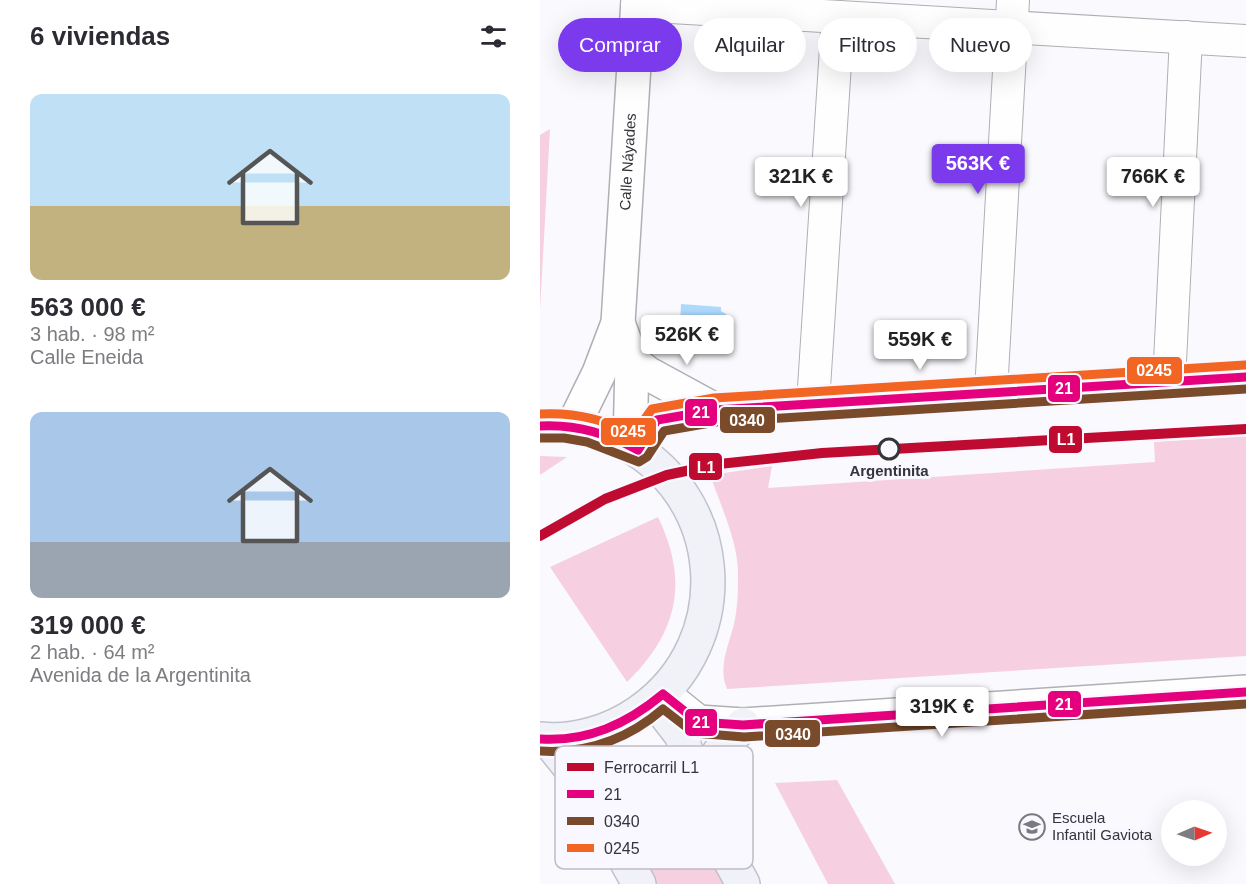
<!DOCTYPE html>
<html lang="es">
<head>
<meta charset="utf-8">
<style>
	body { margin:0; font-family:Helvetica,sans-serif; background:#f2f2f3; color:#2b2b33; height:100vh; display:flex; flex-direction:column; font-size:22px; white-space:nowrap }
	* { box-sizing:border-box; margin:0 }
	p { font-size:20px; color:#7c7c81 }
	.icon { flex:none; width:33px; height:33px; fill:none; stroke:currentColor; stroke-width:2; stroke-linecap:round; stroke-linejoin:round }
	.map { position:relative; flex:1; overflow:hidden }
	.details { display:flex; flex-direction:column; background:#fff; width:540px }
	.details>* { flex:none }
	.guide { position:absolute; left:18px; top:18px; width:570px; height:54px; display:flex; gap:12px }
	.needle { width:39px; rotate:88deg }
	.buttons { position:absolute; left:621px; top:800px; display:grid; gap:12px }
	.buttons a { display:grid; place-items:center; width:66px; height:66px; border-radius:50%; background:#fff; box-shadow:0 6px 24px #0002; font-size:30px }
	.price { position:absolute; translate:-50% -51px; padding:0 14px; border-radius:6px; background:#fff; color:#222; font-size:20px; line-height:39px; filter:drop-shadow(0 2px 3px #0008) }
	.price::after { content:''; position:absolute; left:50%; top:36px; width:18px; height:14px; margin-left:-9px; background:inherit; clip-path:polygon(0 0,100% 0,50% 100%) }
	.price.selected { background:#7c3aed; color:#fff }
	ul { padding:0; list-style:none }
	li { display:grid; align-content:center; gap:12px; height:318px; padding:0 30px }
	li span { display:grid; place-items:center; height:186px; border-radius:12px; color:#555 }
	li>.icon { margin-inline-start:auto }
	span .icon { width:108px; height:108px; fill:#fffc; stroke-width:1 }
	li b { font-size:26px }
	h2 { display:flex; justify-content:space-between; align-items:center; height:72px; padding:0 30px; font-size:26px }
	.chip { padding:0 21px; border-radius:27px; background:#fff; box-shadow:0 6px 24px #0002; font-size:21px; line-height:54px }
	.chip.selected { background:#7c3aed; color:#fff }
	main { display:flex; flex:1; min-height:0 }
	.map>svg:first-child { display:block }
	.green { fill:#f6d0e0 }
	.water { fill:#acd9fc }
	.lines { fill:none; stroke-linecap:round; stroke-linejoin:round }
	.street-casing { stroke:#b0afb3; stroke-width:34 }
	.secondary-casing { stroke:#b0afb3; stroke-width:36 }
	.primary-casing { stroke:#bfc1cc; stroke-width:36 }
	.street { stroke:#fefeff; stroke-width:32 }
	.secondary { stroke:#fefeff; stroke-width:33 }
	.primary { stroke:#f1f2f8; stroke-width:33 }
	.bus-1-casing { stroke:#f9f7ff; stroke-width:14 }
	.bus-2-casing { stroke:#f9f7ff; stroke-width:14 }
	.bus-3-casing { stroke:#f9f7ff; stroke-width:14 }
	.bus-1 { stroke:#e5007d; stroke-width:9 }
	.bus-2 { stroke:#7a4b2a; stroke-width:9 }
	.bus-3 { stroke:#f26522; stroke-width:9 }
	.rail-1-casing { stroke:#f9f7ff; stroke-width:15 }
	.rail-1 { stroke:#c00b31; stroke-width:10 }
	.stop-dot { fill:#f9f7ff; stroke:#353439; stroke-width:3 }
	.labels { text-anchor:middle; stroke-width:6; stroke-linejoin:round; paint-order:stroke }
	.street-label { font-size:15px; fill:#353439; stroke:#f9f7ff }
	.stop-label { font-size:15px; font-weight:bold; fill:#353439; stroke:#f9f7ff }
	.poi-label { font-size:15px; fill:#353439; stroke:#f9f7ff; text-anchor:start }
	.key { fill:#f9f7ff; stroke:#bebcc4; stroke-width:1.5 }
	.key-label { font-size:16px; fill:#353439 }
	.line-badge { stroke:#f9f7ff; stroke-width:2 }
	.badge-label { font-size:16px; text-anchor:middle; font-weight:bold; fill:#fff }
</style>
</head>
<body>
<main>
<section class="details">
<h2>6 viviendas<svg class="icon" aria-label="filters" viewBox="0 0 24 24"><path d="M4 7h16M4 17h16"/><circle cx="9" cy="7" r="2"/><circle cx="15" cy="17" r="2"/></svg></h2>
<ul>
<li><span style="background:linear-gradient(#bfe0f5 60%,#c2b280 0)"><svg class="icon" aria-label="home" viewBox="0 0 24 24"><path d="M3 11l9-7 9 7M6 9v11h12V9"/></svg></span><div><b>563 000 €</b><p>3 hab. · 98 m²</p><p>Calle Eneida</p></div></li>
<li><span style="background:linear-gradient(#a9c7e8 70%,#9aa5b1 0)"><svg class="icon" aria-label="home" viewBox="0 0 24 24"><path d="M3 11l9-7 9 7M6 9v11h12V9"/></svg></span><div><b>319 000 €</b><p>2 hab. · 64 m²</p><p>Avenida de la Argentinita</p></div></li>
</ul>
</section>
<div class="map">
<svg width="706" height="884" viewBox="0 0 706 884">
	<rect width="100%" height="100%" fill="#faf9fd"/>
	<g class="green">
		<path d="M10,129L0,310V135Z"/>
		<path d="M706,436V656L187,689C176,663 193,639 196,613C198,600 198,585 198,572C198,543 180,503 170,475L232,466L228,488L615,462L614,442Z"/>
		<path d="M0,456L27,457L0,475Z"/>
		<path d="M118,517C149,582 138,632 87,682L10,567Z"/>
		<path d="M96,749L112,754L124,768L188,884H114L67,798L63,778L68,762L79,751Z"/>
		<path d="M297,780L355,884H288L235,783Z"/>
	</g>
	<path class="water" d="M141,304L181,307V311L186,314L187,319L184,323L180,324V329L140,326Z"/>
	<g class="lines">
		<g class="street-casing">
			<g id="street">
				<path d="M97,5L706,41"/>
				<path d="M629,382L646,37"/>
				<path d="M451,392L473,0"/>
				<path d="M273,403L298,17"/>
			</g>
		</g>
		<g class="secondary-casing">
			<g id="secondary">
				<path d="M78,323L92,361L90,446"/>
				<path d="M92,361L107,373L175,410"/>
				<path id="s1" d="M33,426L59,373L78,323L98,0"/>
				<path d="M98,450L117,420L175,410L706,377"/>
				<path d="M123,694L158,722L203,725L706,692"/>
			</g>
		</g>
		<g class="primary-casing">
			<g id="primary">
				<path d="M0,426C26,423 52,428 76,439C188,490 200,642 99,712C72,731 34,743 0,739"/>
				<path d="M115,701L142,736L155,788L174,831L203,884"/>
				<path d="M8,740L44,785L99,884"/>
				<path d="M155,788L185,744L203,725"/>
			</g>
		</g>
		<use href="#street" class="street"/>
		<use href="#secondary" class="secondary"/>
		<use href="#primary" class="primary"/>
		<g class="bus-1-casing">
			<g id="bus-1">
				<path d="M0,426C36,424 67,433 98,450L117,420L175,410L706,377"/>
				<path d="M0,739C48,742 87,724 123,694L158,722L203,725L706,692"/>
			</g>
		</g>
		<g class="bus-2-casing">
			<g id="bus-2">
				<path d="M1,438H24L47,442L99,462L107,457L124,431L176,422L706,389"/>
				<path d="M0,751C46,754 88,739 123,709L154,733L204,737L706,704"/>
			</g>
		</g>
		<g class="bus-3-casing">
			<path id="bus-3" d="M0,414C33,412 64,419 94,434L112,409L174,398L705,365"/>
		</g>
		<use href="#bus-1" class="bus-1"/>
		<use href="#bus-2" class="bus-2"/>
		<use href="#bus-3" class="bus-3"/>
		<g class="rail-1-casing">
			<path id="rail-1" d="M0,536L65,499L127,475L179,464L282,453L706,429"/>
		</g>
		<use href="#rail-1" class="rail-1"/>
	</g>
	<defs>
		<g id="school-ring" transform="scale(1.35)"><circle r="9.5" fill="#f9f7ff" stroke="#7a797e" stroke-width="1.5"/><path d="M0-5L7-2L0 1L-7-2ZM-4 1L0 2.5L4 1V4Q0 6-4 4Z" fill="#7a797e"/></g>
	</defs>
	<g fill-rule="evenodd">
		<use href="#school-ring" x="492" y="827"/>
	</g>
	<circle class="stop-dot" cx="349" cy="449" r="10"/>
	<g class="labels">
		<g class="street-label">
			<text dy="5" stroke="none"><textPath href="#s1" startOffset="274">Calle Náyades</textPath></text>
		</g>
		<g class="stop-label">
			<text x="349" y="476">Argentinita</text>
		</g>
		<g class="poi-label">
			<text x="512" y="823">Escuela<tspan x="512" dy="17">Infantil Gaviota</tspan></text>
		</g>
	</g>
	<rect x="15" y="746" width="198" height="123" rx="9" class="key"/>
	<rect x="27" y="763" width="27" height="8" fill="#c00b31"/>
	<rect x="27" y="790" width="27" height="8" fill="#e5007d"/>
	<rect x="27" y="817" width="27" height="8" fill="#7a4b2a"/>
	<rect x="27" y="844" width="27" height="8" fill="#f26522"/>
	<g class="key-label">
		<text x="64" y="773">Ferrocarril L1</text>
		<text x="64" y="800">21</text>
		<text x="64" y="827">0340</text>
		<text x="64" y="854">0245</text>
	</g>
	<g class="line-badge">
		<rect x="586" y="356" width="57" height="29" rx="6" fill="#f26522"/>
		<rect x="507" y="374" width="34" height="29" rx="6" fill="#e5007d"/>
		<rect x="144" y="398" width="34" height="29" rx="6" fill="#e5007d"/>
		<rect x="179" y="406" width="57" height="28" rx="6" fill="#7a4b2a"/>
		<rect x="60" y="417" width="57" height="29" rx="6" fill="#f26522"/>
		<rect x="508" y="425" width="35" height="29" rx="6" fill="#c00b31"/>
		<rect x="148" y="452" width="35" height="29" rx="6" fill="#c00b31"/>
		<rect x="507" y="690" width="35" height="28" rx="6" fill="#e5007d"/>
		<rect x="144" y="708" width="34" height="29" rx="6" fill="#e5007d"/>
		<rect x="224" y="719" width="57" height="29" rx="6" fill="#7a4b2a"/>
	</g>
	<g class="badge-label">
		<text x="614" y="376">0245</text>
		<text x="524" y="394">21</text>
		<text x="161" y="418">21</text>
		<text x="207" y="426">0340</text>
		<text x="88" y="437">0245</text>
		<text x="526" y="445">L1</text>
		<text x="166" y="473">L1</text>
		<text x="524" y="710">21</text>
		<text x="161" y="728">21</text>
		<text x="253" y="740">0340</text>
	</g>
</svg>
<div class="buttons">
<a><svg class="needle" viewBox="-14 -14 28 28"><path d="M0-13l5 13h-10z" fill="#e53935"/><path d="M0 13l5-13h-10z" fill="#7c7c81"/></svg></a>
</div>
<b class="price selected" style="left:438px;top:195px">563K €</b>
<b class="price" style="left:261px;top:208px">321K €</b>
<b class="price" style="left:613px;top:208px">766K €</b>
<b class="price" style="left:147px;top:366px">526K €</b>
<b class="price" style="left:380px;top:371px">559K €</b>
<b class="price" style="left:402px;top:738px">319K €</b>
<div class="guide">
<a class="chip selected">Comprar</a>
<a class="chip">Alquilar</a>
<a class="chip">Filtros</a>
<a class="chip">Nuevo</a>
</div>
</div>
</main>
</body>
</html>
